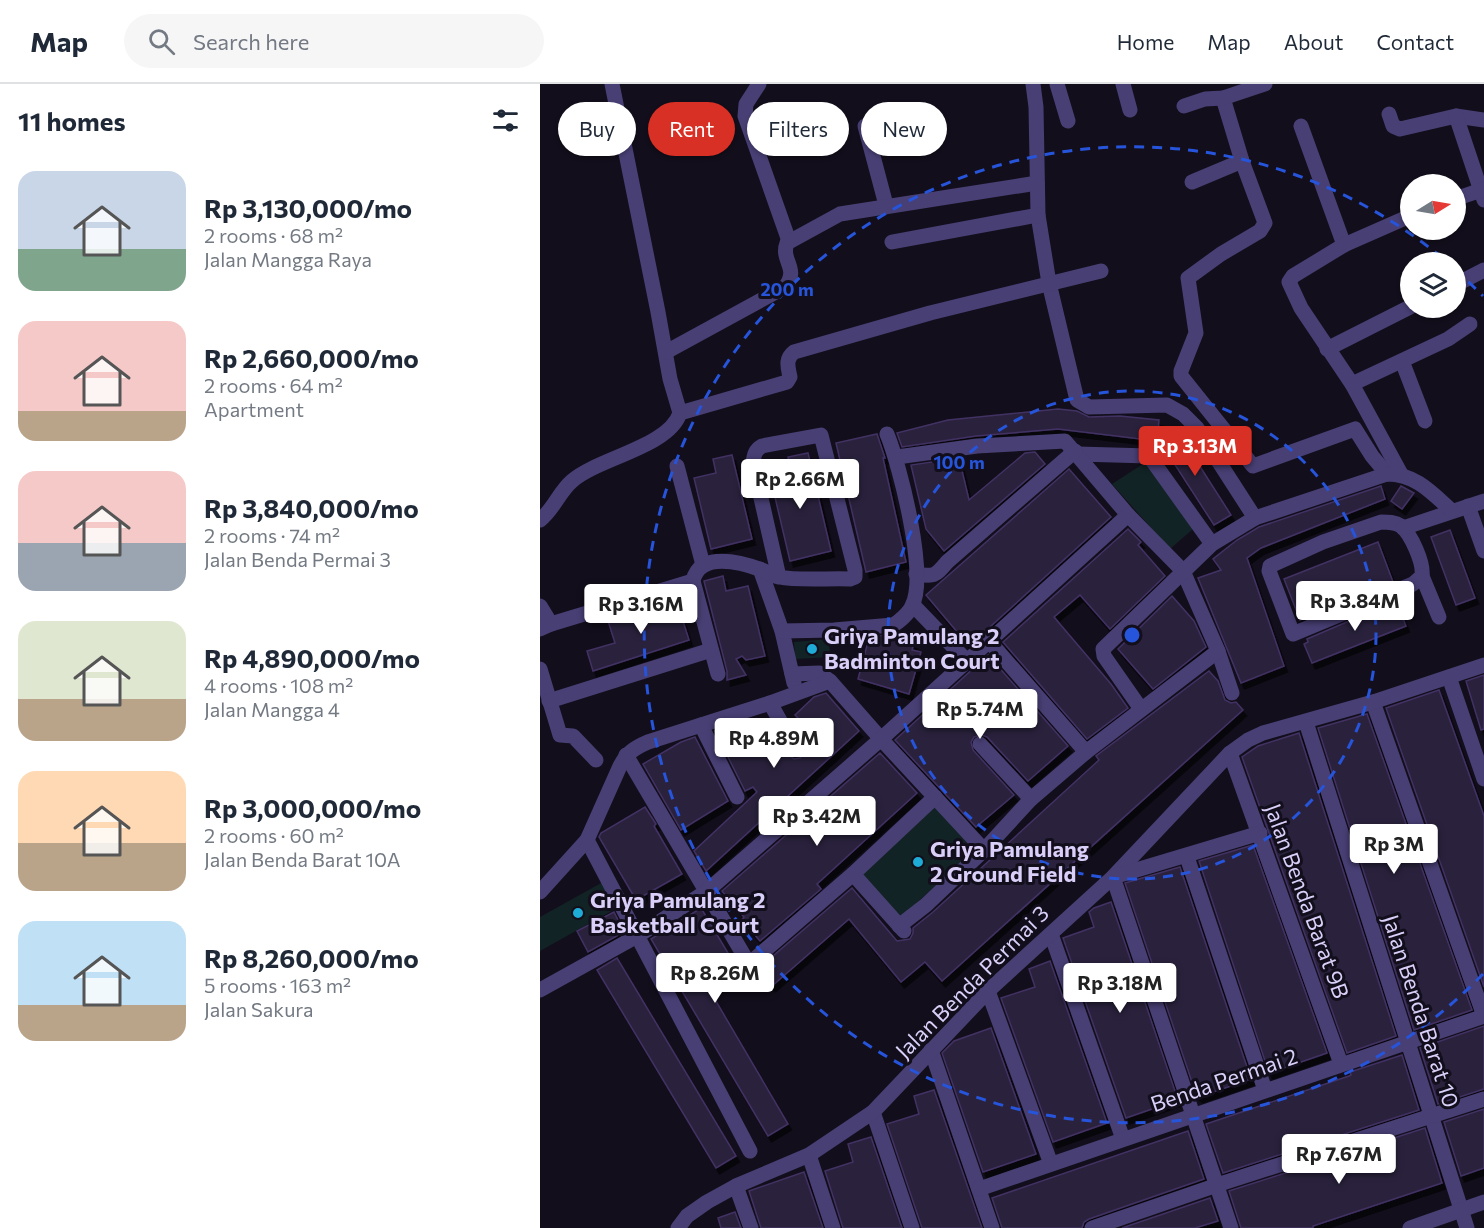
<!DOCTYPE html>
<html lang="en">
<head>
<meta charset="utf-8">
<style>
	body { margin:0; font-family:Commissioner,sans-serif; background:#f6f6f7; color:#1f2937; height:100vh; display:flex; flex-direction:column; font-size:22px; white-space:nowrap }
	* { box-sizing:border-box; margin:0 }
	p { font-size:20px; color:#747a83 }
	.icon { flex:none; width:33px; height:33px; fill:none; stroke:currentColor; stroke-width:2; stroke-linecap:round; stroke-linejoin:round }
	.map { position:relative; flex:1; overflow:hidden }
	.side { display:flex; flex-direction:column; background:#fff; width:540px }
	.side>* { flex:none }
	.banner { position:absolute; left:18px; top:18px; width:570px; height:54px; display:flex; gap:12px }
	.needle { width:39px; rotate:79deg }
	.controls { position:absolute; left:860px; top:90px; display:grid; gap:12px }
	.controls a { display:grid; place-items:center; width:66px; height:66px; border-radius:50%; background:#fff; box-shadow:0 2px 4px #0004; font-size:30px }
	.price { position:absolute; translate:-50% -51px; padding:0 14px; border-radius:6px; background:#fff; color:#222; font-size:20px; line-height:39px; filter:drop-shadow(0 2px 3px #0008) }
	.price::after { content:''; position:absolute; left:50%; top:36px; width:18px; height:14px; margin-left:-9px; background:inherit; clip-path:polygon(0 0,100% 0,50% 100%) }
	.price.current { background:#d93025; color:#fff }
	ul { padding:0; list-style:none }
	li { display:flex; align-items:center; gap:18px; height:150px; padding:0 18px }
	li span { display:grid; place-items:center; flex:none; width:168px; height:120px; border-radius:18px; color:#555 }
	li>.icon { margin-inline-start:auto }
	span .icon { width:72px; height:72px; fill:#fffc; stroke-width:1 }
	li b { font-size:26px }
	h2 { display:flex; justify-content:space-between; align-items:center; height:72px; padding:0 18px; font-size:26px }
	.pill { padding:0 21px; border-radius:27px; background:#fff; box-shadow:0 2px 4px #0004; font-size:21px; line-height:54px }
	.pill.current { background:#d93025; color:#fff }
	header { display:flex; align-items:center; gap:36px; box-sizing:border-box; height:84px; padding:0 30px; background:#fff; border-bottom:2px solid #e0e1e3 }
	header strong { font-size:28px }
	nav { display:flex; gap:33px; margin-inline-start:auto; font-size:21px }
	.search { width:420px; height:54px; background:#f6f6f7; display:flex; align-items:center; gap:15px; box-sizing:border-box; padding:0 21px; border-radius:33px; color:#747a83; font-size:22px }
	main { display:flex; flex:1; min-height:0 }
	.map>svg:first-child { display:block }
	.green { fill:#122325 }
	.building { fill:#2a213e; stroke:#423263; stroke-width:1.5; filter:url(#shadow) }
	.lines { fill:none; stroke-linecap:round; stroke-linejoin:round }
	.minor { stroke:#483f74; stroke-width:15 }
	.ring { fill:none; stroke:#2654da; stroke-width:3; stroke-dasharray:10 8 }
	.poi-dot { fill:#1eabd6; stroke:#120e1b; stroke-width:2 }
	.labels { text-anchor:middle; stroke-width:6; stroke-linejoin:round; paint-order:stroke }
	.poi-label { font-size:22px; font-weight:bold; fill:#d9cff8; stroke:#120e1b; text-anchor:start }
	.street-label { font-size:22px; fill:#d9cff8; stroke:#120e1b }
	.centre { fill:#2654da; stroke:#120e1b; stroke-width:3 }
	.ring-label { font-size:18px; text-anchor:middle; font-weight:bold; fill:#2654da; stroke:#120e1b; stroke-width:6; stroke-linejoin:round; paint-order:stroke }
</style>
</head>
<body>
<header>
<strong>Map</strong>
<div class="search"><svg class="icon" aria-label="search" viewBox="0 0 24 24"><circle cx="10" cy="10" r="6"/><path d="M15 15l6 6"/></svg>Search here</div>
<nav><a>Home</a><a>Map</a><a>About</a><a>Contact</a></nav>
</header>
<main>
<section class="side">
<h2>11 homes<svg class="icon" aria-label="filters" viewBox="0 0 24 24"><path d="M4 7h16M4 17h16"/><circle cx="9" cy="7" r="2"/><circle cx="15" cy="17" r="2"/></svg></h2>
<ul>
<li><span style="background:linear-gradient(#c9d6e8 65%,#7fa58c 0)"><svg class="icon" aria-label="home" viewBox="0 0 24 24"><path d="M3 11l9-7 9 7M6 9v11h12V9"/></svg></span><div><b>Rp 3,130,000/mo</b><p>2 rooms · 68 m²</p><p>Jalan Mangga Raya</p></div></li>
<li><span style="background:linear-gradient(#f6c9c9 75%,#b9a48a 0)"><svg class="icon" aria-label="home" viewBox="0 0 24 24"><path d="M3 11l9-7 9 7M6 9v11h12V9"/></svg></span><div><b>Rp 2,660,000/mo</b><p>2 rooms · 64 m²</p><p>Apartment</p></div></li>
<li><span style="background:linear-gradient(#f6c9c9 60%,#9aa5b1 0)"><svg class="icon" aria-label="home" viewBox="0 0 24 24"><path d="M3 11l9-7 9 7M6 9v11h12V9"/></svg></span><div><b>Rp 3,840,000/mo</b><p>2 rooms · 74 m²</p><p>Jalan Benda Permai 3</p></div></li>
<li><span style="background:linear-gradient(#dfe7d0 65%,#b9a48a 0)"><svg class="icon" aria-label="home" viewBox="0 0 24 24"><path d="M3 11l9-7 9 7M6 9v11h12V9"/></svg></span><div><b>Rp 4,890,000/mo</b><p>4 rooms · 108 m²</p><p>Jalan Mangga 4</p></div></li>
<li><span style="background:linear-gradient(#ffd9b3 60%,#b9a48a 0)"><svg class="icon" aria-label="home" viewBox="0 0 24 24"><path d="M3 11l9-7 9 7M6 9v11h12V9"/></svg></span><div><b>Rp 3,000,000/mo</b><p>2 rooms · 60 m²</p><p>Jalan Benda Barat 10A</p></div></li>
<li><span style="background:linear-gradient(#bfe0f5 70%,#b9a48a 0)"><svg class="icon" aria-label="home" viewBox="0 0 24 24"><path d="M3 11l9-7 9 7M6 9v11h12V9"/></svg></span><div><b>Rp 8,260,000/mo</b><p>5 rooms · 163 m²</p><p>Jalan Sakura</p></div></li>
</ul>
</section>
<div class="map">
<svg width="944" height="1144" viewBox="0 0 944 1144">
	<defs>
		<filter id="shadow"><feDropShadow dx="3.5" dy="6" stdDeviation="0" flood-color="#0009"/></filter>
	</defs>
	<rect width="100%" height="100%" fill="#120e1b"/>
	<g class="green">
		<path d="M606,378L653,445L630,465L572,400Z"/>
		<path d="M289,555L290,573L255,575L254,558Z"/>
		<path d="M394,722L435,766L360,834L322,790Z"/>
		<path d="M63,798L77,824L0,867V833Z"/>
	</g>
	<g class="building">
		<path d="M518,325L537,327L549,333L580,332L619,336L617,357L518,345L436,352L362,363L357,349L408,336Z"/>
		<path d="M636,345L691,431L674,441L619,356Z"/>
		<path d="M337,350L345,374H343L366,478L326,488L296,359Z"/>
		<path d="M495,368L505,380L404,467L386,445L371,381L419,374L429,416L485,369Z"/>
		<path d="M268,369L291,467L250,477L230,392L251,387L248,373Z"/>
		<path d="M192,371L212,455L171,465L154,394L176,389L173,375Z"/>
		<path d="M529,385L571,433L429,562L386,511Z"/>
		<path d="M841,402L845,415L721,464L707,474L744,582L701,599L658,494L681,486L673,475L697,456L719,443Z"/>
		<path d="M861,402L874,409L862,425L851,417Z"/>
		<path d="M588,445L601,458L598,461L625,492L570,545L540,511L514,533L571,600L588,624L547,655L463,558Z"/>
		<path d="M910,446L935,514L916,521L891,453Z"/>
		<path d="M838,458L853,498L760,536L744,495Z"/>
		<path d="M183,492L186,507L208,502L225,572L206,576L202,572L196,575L206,591L187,596V587L164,497Z"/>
		<path d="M632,512L654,537L666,563L613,605L578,565Z"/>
		<path d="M136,515L149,556L53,587L47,567L75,559L68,537Z"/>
		<path d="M856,517L866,542L772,579L764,560L768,558L767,555Z"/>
		<path d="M346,551L374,559L372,566L381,568L369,610L318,595L329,554L337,556L339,552Z"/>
		<path d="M448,571L528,662L488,697L447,653L442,651L434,653L431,658L433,666L474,711L436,743L355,656Z"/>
		<path d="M669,587L678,597L685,616L691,619L696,618L703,626L402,897L385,878L361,898L309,835L232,902L218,885L312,804L357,857L370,855L373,849V844L393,828L559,676L556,672Z"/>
		<path d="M944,591V645L941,646L926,597Z"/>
		<path d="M899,606L944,732V903L846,624Z"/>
		<path d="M286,609L319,647L166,787L154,767L217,708L213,703L205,707L175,647L193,641L201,655L230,638L248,670L254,675L260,674L264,670L266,665L277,654L255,631L274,613Z"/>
		<path d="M827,630L932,926L874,946L778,644Z"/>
		<path d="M759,649L856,952L807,969L702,673L718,662Z"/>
		<path d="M155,653L188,717L141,746L103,680L141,658Z"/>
		<path d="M340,669L377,709L277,800L281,805L220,857L202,836L204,833L182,807Z"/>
		<path d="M105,723L116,740L114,742L142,790L96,816L59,753L61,749Z"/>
		<path d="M713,761L787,969L729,989L659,777Z"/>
		<path d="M640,783L711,995L659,1013L656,1010L585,799Z"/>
		<path d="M571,818L638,1016L586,1034L523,854L554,843L549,828L554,824Z"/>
		<path d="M161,824L200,889L170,907L248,1040L228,1052L111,855Z"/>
		<path d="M74,828L84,848L48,868L37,847Z"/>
		<path d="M77,874L196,1072L176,1084L57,886Z"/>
		<path d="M510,877L567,1039L513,1058L461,914L495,903L489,885Z"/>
		<path d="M944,942V1005L898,1020L880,964Z"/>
		<path d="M451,944L496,1070L443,1088L402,969L414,957Z"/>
		<path d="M862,971L879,1026L683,1089L666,1040L809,992L811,991L810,988Z"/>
		<path d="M394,1006L442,1144H382L347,1040L379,1030L374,1012Z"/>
		<path d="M944,1025V1084L921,1092L904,1038Z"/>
		<path d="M885,1044L902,1099L773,1142V1144H701L689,1107Z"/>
		<path d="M648,1047L664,1095L549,1135L544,1138L542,1144H462L452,1114Z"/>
		<path d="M331,1053L362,1144H303L285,1087L313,1078L308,1060Z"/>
		<path d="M264,1088L283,1144H221L209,1107Z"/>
		<path d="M670,1114L678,1137L655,1144H582Z"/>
		<path d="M195,1128L201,1144H181L178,1134Z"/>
	</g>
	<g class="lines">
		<g class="minor">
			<path d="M72,0L118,228L130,295L140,329"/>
			<path d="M219,0L206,20L205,32L249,157"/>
			<path d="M493,0L496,23L498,131L509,199L537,316L549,323L627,321L643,330L657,344L715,434"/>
			<path d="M517,0L528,37"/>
			<path d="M583,0L590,26"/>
			<path d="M683,14L702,77L725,139L720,147L681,170L648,194L656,249L641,287V292L713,382L815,345L832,372L847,390"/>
			<path d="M644,22L665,15L683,14L725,0"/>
			<path d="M849,30L853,42L860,45L916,32L944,36"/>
			<path d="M916,32L944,116"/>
			<path d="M325,42L346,121"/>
			<path d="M761,42L804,161"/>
			<path d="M652,98L702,77"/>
			<path d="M915,115L944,105"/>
			<path d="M352,158L498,131"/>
			<path d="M915,201L944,186"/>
			<path d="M787,265L870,223"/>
			<path d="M126,268L245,203C260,184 240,177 247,159L300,130L497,99"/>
			<path d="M862,277L885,337"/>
			<path d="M812,300L908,255L930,240"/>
			<path d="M538,370L609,372L672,460"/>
			<path d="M357,373L437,362L525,357L588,431L643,487L678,567L692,609"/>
			<path d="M137,382L163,481"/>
			<path d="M861,390L812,300L761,224L749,198L753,192L804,161L870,132"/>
			<path d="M928,422L944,467"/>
			<path d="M0,436C14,425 19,408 32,397C58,374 129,363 140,329L247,298L250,293C248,283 245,275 254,268L390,229L561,187"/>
			<path d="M841,438C848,438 855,438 861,442C871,450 884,479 882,492L873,500L753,550L729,487L730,482L783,458Z"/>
			<path d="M863,444L944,417"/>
			<path d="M220,485L242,547L254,599"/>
			<path d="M376,490C395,493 395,492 407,478L535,367"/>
			<path d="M882,492L899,533"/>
			<path d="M373,521L426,576"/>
			<path d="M0,522L11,540"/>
			<path d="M0,545L11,540L153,497"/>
			<path d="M242,547L294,546L353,541C359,538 369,529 372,522C388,491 360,382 347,350"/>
			<path d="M448,556L546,668"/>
			<path d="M0,585L20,651L33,652L56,676"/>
			<path d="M178,590L153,497C159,467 201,478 222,486C227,488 233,492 239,493C259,497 289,494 310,495L315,493V486L281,351L222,362C215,366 214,371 213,379L239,493"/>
			<path d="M252,590L279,589L290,597L341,655L444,766"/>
			<path d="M909,593L944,695"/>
			<path d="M9,617L171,566"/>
			<path d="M833,618L944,932"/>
			<path d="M230,619L256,665"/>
			<path d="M601,625L564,572L563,565L672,460L715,434L847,390C876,390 892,409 912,427"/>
			<path d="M766,638L927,1144"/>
			<path d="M161,641L197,713"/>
			<path d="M440,660L491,715"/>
			<path d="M690,669L801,980"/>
			<path d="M86,671L209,880L313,790L395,713"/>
			<path d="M47,756L210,1067"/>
			<path d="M647,773L725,1006"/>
			<path d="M313,790L364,847"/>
			<path d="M0,808L47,756L80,682C87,669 94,664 108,658L230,619L290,597"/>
			<path d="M359,842L386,821L444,766L491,715L546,668L678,567"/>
			<path d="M511,850L583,1055"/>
			<path d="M0,906L99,851L167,807L341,655L588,431"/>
			<path d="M448,907L511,1080"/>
			<path d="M391,966L452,1144"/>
			<path d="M333,1028L372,1144"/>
			<path d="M269,1071L293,1144"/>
			<path d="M196,1102L211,1144"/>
			<path d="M439,1105L944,932"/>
			<path d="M138,1144L147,1132L167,1118L196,1102L269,1071L333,1028L448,907L573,793L690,669L708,656L723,649L833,618L944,581"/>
			<path d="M552,1144L683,1099L944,1015"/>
			<path d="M691,1144L573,793L720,749"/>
			<path d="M870,1144L944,1118"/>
		</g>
	</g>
	<g class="ring">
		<circle cx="592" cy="551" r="244"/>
		<path d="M943 890A488 488 0 1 1 906 177M915 186A488 488 0 0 1 943 212"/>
	</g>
	<g class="poi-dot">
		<circle cx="272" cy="565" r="6"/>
		<circle cx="378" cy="778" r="6"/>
		<circle cx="38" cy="829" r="6"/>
	</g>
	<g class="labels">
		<g class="poi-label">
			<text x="284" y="560">Griya Pamulang 2<tspan x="284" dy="25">Badminton Court</tspan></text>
			<text x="390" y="773">Griya Pamulang<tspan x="390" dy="25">2 Ground Field</tspan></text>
			<text x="50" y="824">Griya Pamulang 2<tspan x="50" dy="25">Basketball Court</tspan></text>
		</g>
		<g class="street-label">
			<text transform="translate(767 817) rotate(70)" y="8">Jalan Benda Barat 9B</text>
			<text transform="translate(432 898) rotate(-45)" y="8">Jalan Benda Permai 3</text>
			<text transform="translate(881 927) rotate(72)" y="8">Jalan Benda Barat 10</text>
			<text transform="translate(684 996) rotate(-19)" y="8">Benda Permai 2</text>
		</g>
	</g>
	<circle cx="592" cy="551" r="9" class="centre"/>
	<g class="ring-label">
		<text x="247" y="212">200 m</text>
		<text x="419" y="385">100 m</text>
	</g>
</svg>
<div class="controls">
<a><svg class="needle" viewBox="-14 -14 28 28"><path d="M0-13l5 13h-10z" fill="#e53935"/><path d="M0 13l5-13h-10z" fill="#747a83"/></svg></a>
<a><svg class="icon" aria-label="layers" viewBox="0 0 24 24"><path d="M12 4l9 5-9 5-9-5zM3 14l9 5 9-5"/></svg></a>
</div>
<b class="price current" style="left:655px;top:393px">Rp 3.13M</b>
<b class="price" style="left:260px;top:426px">Rp 2.66M</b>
<b class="price" style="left:815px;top:548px">Rp 3.84M</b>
<b class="price" style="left:101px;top:551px">Rp 3.16M</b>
<b class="price" style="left:440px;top:656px">Rp 5.74M</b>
<b class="price" style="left:234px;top:685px">Rp 4.89M</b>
<b class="price" style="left:277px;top:763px">Rp 3.42M</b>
<b class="price" style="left:854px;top:791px">Rp 3M</b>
<b class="price" style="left:175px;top:920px">Rp 8.26M</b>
<b class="price" style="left:580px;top:930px">Rp 3.18M</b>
<b class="price" style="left:799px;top:1101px">Rp 7.67M</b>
<div class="banner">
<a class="pill">Buy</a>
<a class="pill current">Rent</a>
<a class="pill">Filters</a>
<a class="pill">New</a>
</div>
</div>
</main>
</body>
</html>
